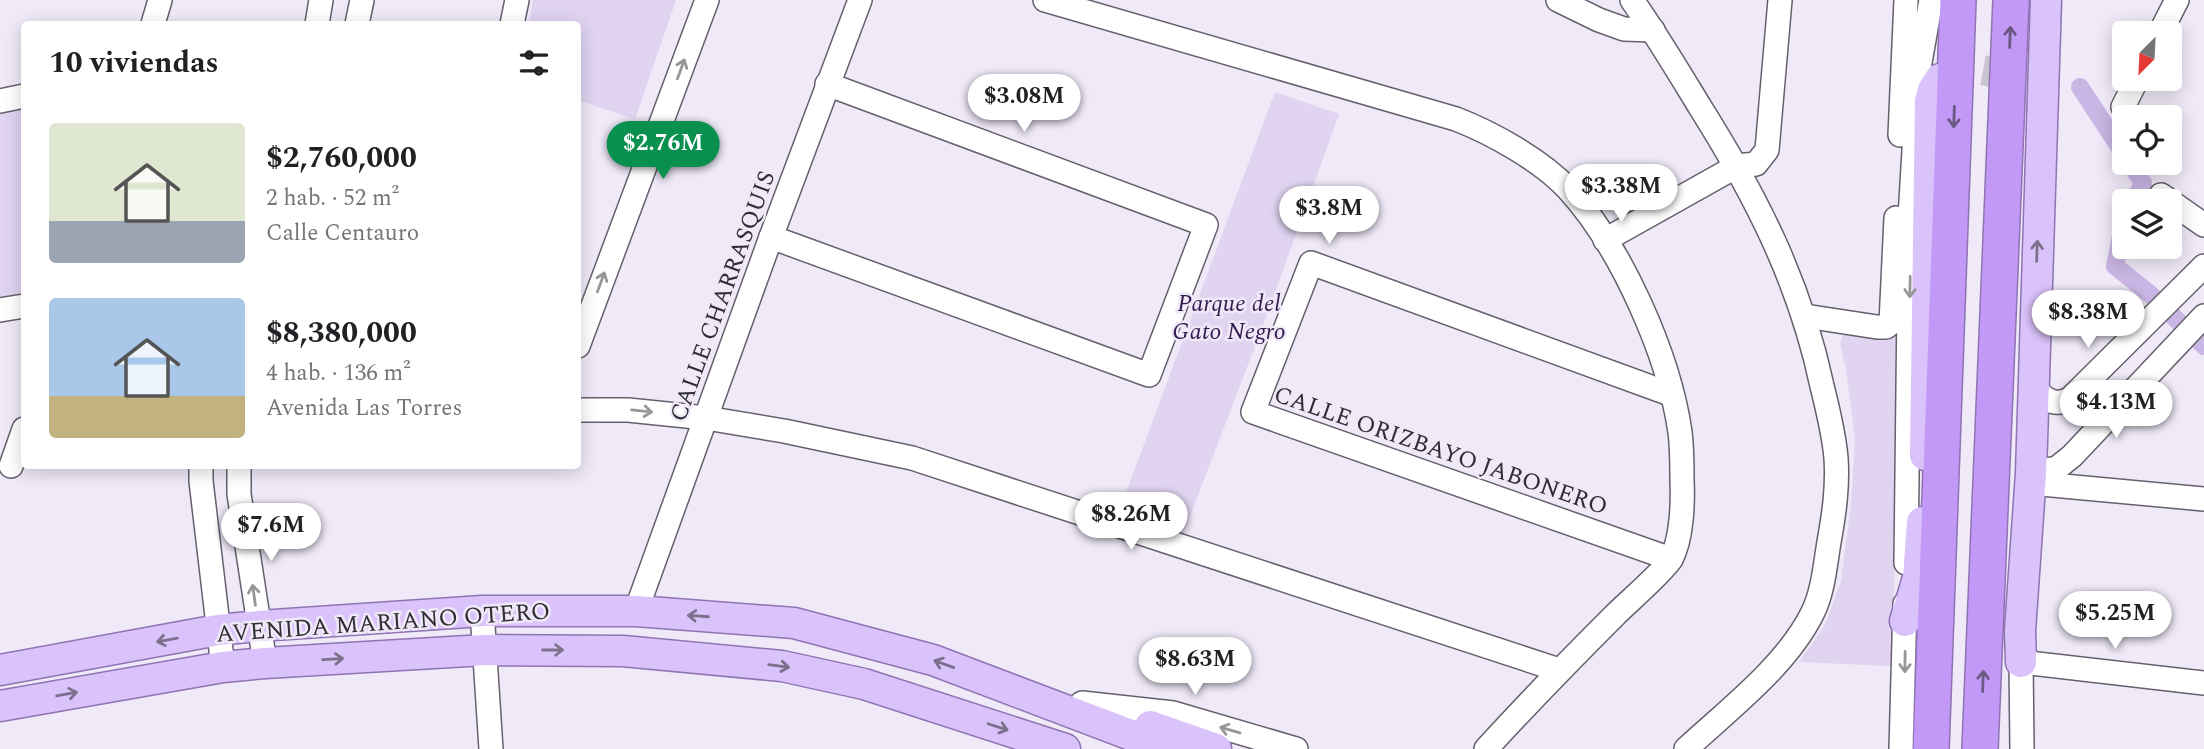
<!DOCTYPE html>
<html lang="es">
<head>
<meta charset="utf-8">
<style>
	body { margin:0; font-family:Spectral,serif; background:#f2f2f2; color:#202124; height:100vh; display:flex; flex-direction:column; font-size:26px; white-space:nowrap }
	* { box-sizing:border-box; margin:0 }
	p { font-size:23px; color:#757577 }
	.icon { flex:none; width:38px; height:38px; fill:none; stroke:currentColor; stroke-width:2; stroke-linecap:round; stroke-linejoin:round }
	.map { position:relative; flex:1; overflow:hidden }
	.details { position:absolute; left:21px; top:21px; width:560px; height:448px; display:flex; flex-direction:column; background:#fff; border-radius:7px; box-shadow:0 4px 18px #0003 }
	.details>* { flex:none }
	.needle { width:46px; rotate:204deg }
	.tools { position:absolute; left:2112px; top:21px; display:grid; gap:14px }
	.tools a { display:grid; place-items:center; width:70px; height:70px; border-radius:7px; background:#fff; box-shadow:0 4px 18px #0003; font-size:35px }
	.price { position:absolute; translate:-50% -60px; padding:0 16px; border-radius:24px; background:#fff; color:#222; font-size:23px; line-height:46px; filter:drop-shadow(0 2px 4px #0008) }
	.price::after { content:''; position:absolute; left:50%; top:42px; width:21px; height:16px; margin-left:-10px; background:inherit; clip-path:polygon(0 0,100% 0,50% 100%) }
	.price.current { background:#09904e; color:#fff }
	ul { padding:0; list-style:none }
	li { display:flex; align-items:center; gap:21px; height:175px; padding:0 28px }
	li span { display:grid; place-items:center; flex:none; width:196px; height:140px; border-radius:7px; color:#555 }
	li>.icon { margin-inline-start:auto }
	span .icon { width:84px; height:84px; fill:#fffc; stroke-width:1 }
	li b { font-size:30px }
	h2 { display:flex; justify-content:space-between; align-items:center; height:84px; padding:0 28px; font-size:30px }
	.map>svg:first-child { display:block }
	.green { fill:#e0d4f1 }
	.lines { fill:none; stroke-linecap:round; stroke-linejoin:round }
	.canal { stroke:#c9b6e4; stroke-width:18 }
	.major-tunnel { stroke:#c9c4d1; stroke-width:30; stroke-dasharray:30 15; stroke-linecap:butt }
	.minor-casing { stroke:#65606d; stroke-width:26 }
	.major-casing { stroke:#8f74b3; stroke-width:33 }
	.highway-casing { stroke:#8f74b3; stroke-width:38 }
	.minor { stroke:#fff; stroke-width:23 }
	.major { stroke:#dac2fa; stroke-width:30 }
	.highway { stroke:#c299f7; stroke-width:35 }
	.oneway { stroke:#6a5982 }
	.oneway2 { stroke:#98969a }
	.oneway3 { stroke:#7c718d }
	.labels { text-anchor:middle; stroke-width:5; stroke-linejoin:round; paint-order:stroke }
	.street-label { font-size:24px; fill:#302e34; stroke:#efe9f8 }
	.park-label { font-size:24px; font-style:italic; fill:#351a50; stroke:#efe9f8 }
</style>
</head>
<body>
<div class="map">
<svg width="2204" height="749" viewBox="0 0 2204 749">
	<rect width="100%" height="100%" fill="#efe9f8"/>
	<g class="green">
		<path d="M533,0H676L635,119L578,100V24H529Z"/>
		<path d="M1275,92L1339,114L1264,323L1182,537L1117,517Z"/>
		<path d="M24,107V292L0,297V111Z"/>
		<path d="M1845,331L1903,336L1891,666L1799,662L1825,625L1841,581L1851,504L1855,439L1846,369L1840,343Z"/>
	</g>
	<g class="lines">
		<g class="canal">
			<path d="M2080,87L2124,154"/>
			<path d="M2130,163L2143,183L2134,201"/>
			<path d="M2124,222L2115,266L2150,294L2204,346"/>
		</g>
		<path class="major-tunnel" d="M1940,79C1966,63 1993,67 2016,87"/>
		<g class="minor-casing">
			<g id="minor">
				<path d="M1045,0L1456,119C1492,133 1541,160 1568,189C1621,247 1669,355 1680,432C1682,448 1682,464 1682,480C1683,502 1682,539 1671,559C1664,571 1627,603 1615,615C1571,659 1528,703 1486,749"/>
				<path d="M1558,0L1599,20L1624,29L1653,30"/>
				<path d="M1632,0C1656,34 1678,71 1700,107C1756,196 1800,282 1822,386C1828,410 1834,434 1836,458C1838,487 1834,514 1829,542C1825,566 1823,593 1812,614C1786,666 1728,710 1686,749"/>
				<path d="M153,24L160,0"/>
				<path d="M317,24L321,0"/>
				<path d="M357,24L362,0"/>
				<path d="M512,24L517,0"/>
				<path d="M2160,33L2177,0"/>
				<path d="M0,101L24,96"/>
				<path d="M2123,107L2137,79"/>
				<path d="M1900,135L1906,0"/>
				<path d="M2161,195L2204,225"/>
				<path d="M771,237L1149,375L1206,225L827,84"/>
				<path d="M1605,240L1737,166L1756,164L1767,150L1780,0"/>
				<path d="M0,310L24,306"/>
				<path d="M1805,316L1877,327H1886L1891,323L1896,218"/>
				<path d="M578,346L707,0"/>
				<path d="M2033,389C2046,399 2055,408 2071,398L2204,266"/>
				<path d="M1670,394L1311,263L1253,412L1671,559"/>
				<path d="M578,410H628L706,418L784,431L912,458L1559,670"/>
				<path d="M11,466L24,429"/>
				<path d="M201,466V481L223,667"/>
				<path d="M239,466V494L265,663"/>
				<path d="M2031,473L2057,468L2072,456L2204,316"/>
				<path d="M2031,483L2204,499"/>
				<path d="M1906,563L1910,217L1919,68L1931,0"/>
				<path d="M482,611L491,749"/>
				<path d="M636,611L771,237L860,0"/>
				<path d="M1082,703L1173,713L1296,749"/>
				<path d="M1901,749L1905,604"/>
				<path d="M2022,749L2021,662L2204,683"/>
			</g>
		</g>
		<g class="major-casing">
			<g id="major">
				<path d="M1925,455L1930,101L1933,90L1940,79"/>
				<path d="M1905,621L1918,578L1922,522"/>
				<path d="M2021,662L2020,631L2031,473L2046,0"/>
				<path d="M0,670L218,630L259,626L482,611H636L794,623L933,660L1168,749"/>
				<path d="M0,706L223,667L265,663L485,650L623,651L782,666L864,684L1065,749"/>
				<path d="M1150,726L1216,749"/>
			</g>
		</g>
		<g class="highway-casing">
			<g id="highway">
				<path d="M1931,749L1958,0"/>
				<path d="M1980,749L2011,0"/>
			</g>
		</g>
		<use href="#minor" class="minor"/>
		<use href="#major" class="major"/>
		<use href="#highway" class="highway"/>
	</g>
	<defs><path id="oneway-shaft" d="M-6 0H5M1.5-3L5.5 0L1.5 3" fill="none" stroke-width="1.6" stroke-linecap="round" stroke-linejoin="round" transform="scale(1.75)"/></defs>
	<g class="oneway">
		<use href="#oneway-shaft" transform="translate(2010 37) rotate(-88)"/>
		<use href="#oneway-shaft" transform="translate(1954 117) rotate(92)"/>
		<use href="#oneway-shaft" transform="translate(1983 681) rotate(-88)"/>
	</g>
	<g class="oneway2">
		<use href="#oneway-shaft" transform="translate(681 69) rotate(-70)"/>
		<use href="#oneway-shaft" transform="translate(601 282) rotate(-70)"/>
		<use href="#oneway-shaft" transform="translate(1910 287) rotate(91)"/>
		<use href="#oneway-shaft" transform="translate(642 411) rotate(6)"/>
		<use href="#oneway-shaft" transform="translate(254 595) rotate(-98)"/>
		<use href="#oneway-shaft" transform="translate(1905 662) rotate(91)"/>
		<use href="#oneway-shaft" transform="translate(1230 730) rotate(-164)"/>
	</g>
	<g class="oneway3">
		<use href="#oneway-shaft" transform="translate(2037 251) rotate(-88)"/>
		<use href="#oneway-shaft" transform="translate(698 616) rotate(-176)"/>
		<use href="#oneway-shaft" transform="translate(167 640) rotate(170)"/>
		<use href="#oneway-shaft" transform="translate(553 650)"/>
		<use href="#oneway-shaft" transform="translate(333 659) rotate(-3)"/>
		<use href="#oneway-shaft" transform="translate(944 664) rotate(-160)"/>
		<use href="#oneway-shaft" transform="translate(779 666) rotate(8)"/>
		<use href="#oneway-shaft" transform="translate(67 694) rotate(-10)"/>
		<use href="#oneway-shaft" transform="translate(998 727) rotate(18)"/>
	</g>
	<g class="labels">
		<g class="street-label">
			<text transform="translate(722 296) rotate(-70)" y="8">CALLE CHARRASQUIS</text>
			<text transform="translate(1441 450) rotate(19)" y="8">CALLE ORIZBAYO JABONERO</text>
			<text transform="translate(383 622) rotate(-4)" y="8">AVENIDA MARIANO OTERO</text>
		</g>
		<g class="park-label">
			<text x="1229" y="311">Parque del<tspan x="1229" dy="28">Gato Negro</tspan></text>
		</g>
	</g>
</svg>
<div class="tools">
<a><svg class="needle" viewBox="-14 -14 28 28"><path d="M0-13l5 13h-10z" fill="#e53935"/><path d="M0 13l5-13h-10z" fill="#757577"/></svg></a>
<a><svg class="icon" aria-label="locate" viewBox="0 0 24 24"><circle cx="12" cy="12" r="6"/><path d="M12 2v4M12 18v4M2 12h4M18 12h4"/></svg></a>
<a><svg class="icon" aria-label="layers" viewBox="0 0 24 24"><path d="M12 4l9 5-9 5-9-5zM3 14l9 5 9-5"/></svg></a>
</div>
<b class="price" style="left:1024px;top:134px">$3.08M</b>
<b class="price current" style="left:663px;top:181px">$2.76M</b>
<b class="price" style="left:1621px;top:224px">$3.38M</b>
<b class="price" style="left:1329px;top:246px">$3.8M</b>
<b class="price" style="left:2088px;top:350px">$8.38M</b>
<b class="price" style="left:2116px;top:440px">$4.13M</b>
<b class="price" style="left:1131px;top:552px">$8.26M</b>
<b class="price" style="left:271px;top:563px">$7.6M</b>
<b class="price" style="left:2115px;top:651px">$5.25M</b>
<b class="price" style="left:1195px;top:697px">$8.63M</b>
<section class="details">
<h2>10 viviendas<svg class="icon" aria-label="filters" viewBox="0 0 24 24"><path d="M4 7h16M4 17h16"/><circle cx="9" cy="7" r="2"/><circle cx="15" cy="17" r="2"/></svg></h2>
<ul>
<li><span style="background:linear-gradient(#dfe7d0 70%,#9aa5b1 0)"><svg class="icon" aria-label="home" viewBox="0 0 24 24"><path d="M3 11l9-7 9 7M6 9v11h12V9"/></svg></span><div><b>$2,760,000</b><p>2 hab. · 52 m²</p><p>Calle Centauro</p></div></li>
<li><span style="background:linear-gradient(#a9c7e8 70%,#c2b280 0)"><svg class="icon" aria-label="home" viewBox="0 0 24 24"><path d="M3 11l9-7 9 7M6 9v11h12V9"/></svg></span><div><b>$8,380,000</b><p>4 hab. · 136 m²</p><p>Avenida Las Torres</p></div></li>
</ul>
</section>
</div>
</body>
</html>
